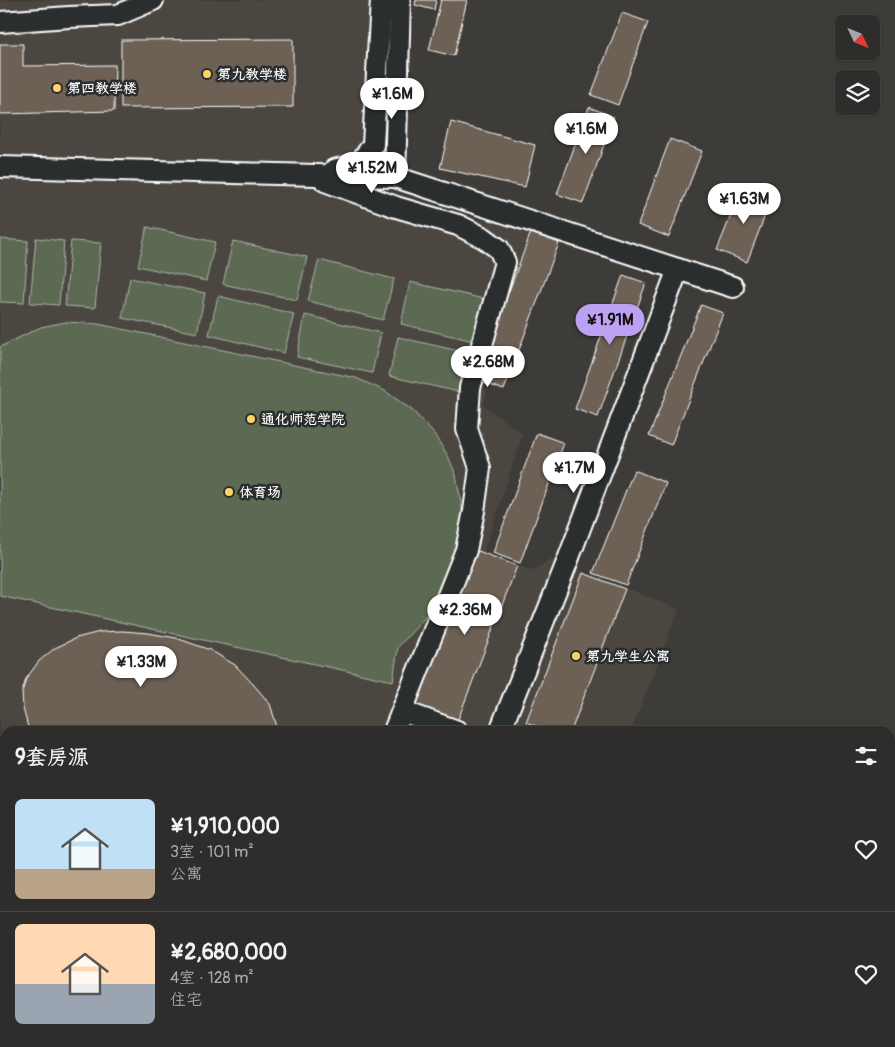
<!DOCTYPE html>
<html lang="zh">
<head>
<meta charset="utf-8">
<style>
	body { margin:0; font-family:Pangolin,"LXGW WenKai TC",sans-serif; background:#363533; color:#f1f3f6; height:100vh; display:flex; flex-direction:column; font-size:19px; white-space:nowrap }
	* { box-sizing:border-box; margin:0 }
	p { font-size:16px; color:#a7a8a9 }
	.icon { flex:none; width:28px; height:28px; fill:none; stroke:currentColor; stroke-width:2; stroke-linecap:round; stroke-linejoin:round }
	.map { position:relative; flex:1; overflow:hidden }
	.sheet { position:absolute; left:0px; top:726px; width:895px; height:321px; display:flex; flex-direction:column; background:#2e2d2b; border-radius:15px 15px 0 0; box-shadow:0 1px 4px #0004,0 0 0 1px #494947 }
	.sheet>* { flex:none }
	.needle { width:32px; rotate:133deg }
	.tools { position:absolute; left:835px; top:15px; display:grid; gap:10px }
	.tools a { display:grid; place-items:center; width:45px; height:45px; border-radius:8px; background:#2e2d2b; box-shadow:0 1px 4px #0004,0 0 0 1px #494947; font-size:25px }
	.price { position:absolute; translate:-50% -42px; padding:0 11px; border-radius:18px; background:#fff; color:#222; font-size:16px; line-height:32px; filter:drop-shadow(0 1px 2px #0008) }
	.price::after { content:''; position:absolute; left:50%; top:30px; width:15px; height:11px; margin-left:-8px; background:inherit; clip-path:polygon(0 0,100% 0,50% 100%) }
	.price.active { background:#bca0f2; color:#111 }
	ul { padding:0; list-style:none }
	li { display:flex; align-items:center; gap:15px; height:125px; padding:0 15px }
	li+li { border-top:1px solid #494947 }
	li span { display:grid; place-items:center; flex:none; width:140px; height:100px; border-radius:8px; color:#555 }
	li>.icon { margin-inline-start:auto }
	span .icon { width:60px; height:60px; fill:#fffc; stroke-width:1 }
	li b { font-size:21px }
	h2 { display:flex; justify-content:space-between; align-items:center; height:60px; padding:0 15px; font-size:21px }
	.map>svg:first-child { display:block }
	.built { fill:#4c4741 }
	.green { fill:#5b6a53; stroke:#adb4a9 }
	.building { fill:#6d6054; stroke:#fff }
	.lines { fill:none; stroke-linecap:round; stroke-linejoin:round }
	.street-casing { stroke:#fff; stroke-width:24 }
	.street { stroke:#2a2d2e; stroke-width:20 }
	.poi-dot { fill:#ffd166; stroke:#2a2d2e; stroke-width:2 }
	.labels { text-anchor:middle; stroke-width:5; stroke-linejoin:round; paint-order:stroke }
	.poi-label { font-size:14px; font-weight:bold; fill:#fff; stroke:#2a2d2e; text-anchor:start }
</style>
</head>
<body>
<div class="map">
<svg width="895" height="1047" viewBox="0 0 895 1047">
	<rect width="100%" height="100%" fill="#3e3c39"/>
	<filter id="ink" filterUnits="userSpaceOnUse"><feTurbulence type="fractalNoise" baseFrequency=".02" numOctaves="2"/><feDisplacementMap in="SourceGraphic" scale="10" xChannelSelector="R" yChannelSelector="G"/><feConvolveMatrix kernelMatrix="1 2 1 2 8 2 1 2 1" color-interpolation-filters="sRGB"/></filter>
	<g filter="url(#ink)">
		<g class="built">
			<path d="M0,0H387L380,196L531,232L476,380L487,391L483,405L523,434L483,554L532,571L551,559L679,609L631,731H5V812L0,810Z"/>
			<path d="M48,1043H474L469,1047H51Z"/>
		</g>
		<g class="green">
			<path d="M147,227L215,242L206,281L138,266Z"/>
			<path d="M36,238L64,241L59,305L30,303Z"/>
			<path d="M0,239L28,241L24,303L0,302Z"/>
			<path d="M71,241L101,243L95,308L65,306Z"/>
			<path d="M233,241L307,257L297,300L223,284Z"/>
			<path d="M319,260L394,279L383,320L308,301Z"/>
			<path d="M130,278L205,293L197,333L122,318Z"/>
			<path d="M410,282L484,299L474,341L401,324Z"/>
			<path d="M218,296L294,314L284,353L209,335Z"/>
			<path d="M305,315L381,333L372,373L297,357Z"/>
			<path d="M66,322L98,324L356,378L385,391L413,411L434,434L448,456L456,475L462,508V536L443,597L420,623L398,647L393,681L0,596V347L41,327Z"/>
			<path d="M398,337L472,354L463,393L389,376Z"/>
		</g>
		<g class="building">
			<path d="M416,0H436L434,10L415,5Z"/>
			<path d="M441,0H467L454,56L429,50Z"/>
			<path d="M622,13L648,22L618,105L591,95Z"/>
			<path d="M293,39V107L121,108V40Z"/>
			<path d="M0,44H23V66L115,65L114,111L0,114Z"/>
			<path d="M589,107L614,117L583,203L557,194Z"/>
			<path d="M451,122L535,145L525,187L440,168Z"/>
			<path d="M670,139L702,151L669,237L638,225Z"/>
			<path d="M742,188L771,200L747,262L717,250Z"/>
			<path d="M531,232L559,243L504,390L476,380Z"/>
			<path d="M623,275L646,283L598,417L575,409Z"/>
			<path d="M701,305L723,313L671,445L649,436Z"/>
			<path d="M537,433L564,443L520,563L493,553Z"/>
			<path d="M634,470L666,483L626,585L593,573Z"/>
			<path d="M473,549L517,566L457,722L412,705Z"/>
			<path d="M583,573L625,589L571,731H550L526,722Z"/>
			<path d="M122,631L148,633L176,638L210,650L235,665L253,684L270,704L277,727L276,731H29L23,708L22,692L26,679L39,661L55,648L76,638L100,632Z"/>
			<path d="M407,720L437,731H403Z"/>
			<path d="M279,1042H317L316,1047H277Z"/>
		</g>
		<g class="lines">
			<g class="street-casing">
				<g id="street">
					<path d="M0,22L69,17L118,15L153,0"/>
					<path d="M0,167L395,177L733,287"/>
					<path d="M334,170L359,164L373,145L381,0"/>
					<path d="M395,177L400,0"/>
					<path d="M325,181L396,207L458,225L484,238L499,249L505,262L470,388L467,429L480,468L474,511L466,550L394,731"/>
					<path d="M402,711L457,731"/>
					<path d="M500,731L566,565L678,269"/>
					<path d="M0,791L5,793"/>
				</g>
			</g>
			<use href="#street" class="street"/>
		</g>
	</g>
	<g class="poi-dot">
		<circle cx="207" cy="74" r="5"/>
		<circle cx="57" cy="88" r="5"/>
		<circle cx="251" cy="419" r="5"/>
		<circle cx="229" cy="492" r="5"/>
		<circle cx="576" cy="656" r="5"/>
	</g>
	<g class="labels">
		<g class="poi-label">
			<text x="217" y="79">第九教学楼</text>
			<text x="67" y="93">第四教学楼</text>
			<text x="261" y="424">通化师范学院</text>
			<text x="239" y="497">体育场</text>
			<text x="586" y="661">第九学生公寓</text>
		</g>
	</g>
</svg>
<div class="tools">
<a><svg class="needle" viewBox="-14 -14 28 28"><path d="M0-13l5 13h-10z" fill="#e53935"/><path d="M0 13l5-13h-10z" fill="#a7a8a9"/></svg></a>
<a><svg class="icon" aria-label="layers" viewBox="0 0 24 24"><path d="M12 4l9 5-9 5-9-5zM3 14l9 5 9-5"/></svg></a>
</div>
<b class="price" style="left:392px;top:120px">¥1.6M</b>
<b class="price" style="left:586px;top:155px">¥1.6M</b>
<b class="price" style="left:372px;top:194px">¥1.52M</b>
<b class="price" style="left:744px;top:225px">¥1.63M</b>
<b class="price active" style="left:610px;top:346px">¥1.91M</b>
<b class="price" style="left:488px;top:388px">¥2.68M</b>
<b class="price" style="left:574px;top:494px">¥1.7M</b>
<b class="price" style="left:465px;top:636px">¥2.36M</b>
<b class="price" style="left:141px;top:688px">¥1.33M</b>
<section class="sheet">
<h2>9套房源<svg class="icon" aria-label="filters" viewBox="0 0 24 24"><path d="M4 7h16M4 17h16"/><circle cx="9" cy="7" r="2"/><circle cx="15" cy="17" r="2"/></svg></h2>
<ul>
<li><span style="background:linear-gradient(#bfe0f5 70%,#b9a48a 0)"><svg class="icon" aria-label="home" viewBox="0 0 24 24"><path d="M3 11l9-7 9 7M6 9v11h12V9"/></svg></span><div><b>¥1,910,000</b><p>3室 · 101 m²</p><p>公寓</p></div><svg class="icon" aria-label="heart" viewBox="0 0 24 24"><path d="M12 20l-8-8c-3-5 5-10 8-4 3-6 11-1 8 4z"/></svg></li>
<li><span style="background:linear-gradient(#ffd9b3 60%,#9aa5b1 0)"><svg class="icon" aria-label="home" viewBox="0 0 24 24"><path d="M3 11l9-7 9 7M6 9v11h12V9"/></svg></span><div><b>¥2,680,000</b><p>4室 · 128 m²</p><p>住宅</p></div><svg class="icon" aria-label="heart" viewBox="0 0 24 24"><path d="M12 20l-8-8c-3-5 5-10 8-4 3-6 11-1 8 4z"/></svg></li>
</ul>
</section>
</div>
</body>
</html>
